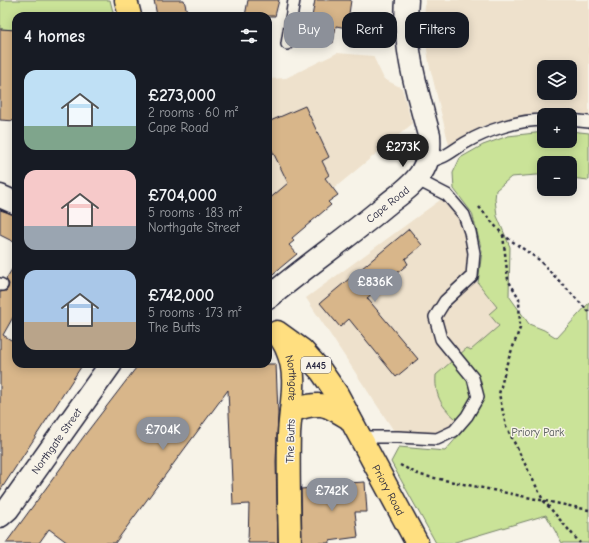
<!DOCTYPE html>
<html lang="en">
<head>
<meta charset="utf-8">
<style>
	body { margin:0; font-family:"Comic Neue",sans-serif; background:#242831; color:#f1f3f6; height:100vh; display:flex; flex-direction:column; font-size:15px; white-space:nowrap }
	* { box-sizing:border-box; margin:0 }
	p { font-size:13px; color:#9ea1a6 }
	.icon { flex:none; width:22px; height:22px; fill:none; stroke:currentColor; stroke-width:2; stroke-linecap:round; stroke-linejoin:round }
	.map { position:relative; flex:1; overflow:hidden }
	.details { position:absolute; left:12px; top:12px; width:260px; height:356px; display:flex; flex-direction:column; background:#171b24; border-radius:12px; box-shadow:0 2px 10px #0003 }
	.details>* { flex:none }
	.hud { position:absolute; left:284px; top:12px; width:245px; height:36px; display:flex; gap:8px }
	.controls { position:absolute; left:537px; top:60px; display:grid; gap:8px }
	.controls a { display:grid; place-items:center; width:40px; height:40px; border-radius:8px; background:#171b24; box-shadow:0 2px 10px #0003; font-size:20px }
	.price { position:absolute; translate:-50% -34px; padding:0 9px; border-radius:14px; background:#8c9099; color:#fff; font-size:13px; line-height:26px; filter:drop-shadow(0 1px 2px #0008) }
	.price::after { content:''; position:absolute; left:50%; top:24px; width:12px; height:9px; margin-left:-6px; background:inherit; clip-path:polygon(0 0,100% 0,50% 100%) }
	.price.active { background:#222; color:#fff }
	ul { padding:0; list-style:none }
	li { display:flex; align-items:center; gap:12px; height:100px; padding:0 12px }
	li span { display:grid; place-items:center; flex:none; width:112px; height:80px; border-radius:12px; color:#555 }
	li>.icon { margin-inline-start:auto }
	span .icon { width:48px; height:48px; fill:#fffc; stroke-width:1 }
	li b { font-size:17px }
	h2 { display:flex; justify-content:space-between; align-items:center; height:48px; padding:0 12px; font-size:17px }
	.tag { padding:0 14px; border-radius:12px; background:#171b24; box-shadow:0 2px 10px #0003; font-size:14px; line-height:36px }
	.tag.active { background:#8c9099; color:#fff }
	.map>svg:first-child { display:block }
	.built { fill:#eee1cc; fill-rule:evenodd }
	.green { fill:#cae398; stroke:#76826a }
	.building { fill:#d8b68a; stroke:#22223b }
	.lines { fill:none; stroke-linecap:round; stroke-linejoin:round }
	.service-casing { stroke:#22223b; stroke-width:14 }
	.minor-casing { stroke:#22223b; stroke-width:25 }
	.tertiary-casing { stroke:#22223b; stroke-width:25 }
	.primary-casing { stroke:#22223b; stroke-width:25 }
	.path { stroke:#22223b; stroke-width:2.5; stroke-dasharray:3 3; stroke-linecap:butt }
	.service { stroke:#f7f3e8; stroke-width:11 }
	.minor { stroke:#f7f3e8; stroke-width:22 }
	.tertiary { stroke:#f7f3e8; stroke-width:22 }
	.primary { stroke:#ffdf80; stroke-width:22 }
	.labels { text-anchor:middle; stroke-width:3; stroke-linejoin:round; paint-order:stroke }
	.shield { fill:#f7f3e8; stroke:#62616f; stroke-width:1 }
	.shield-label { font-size:10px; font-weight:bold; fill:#22223b }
	.street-label { font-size:11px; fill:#22223b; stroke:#f7f3e8 }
	.park-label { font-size:11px; fill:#4c5252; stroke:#f7f3e8 }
</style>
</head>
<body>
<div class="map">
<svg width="589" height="543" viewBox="0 0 589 543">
	<rect width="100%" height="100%" fill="#f7f3e8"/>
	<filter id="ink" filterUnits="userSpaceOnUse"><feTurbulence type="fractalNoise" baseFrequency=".025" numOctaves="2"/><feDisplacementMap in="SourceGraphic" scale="8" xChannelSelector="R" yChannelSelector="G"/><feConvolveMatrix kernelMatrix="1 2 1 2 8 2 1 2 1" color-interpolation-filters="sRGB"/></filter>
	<g filter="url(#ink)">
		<g class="built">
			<path d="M425,0H589V115L571,112H545L513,117L483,126L449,145L429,63L424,29ZM544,67H570V93H544Z"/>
			<path d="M337,53L373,56L384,79L402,88L412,124L268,243V79L286,78Z"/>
			<path d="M447,195L464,215L472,276L497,307L500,326L471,350L467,416L437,439L398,437L306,298Z"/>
		</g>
		<g class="green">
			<path d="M0,0H110L114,16H16V30L0,29Z"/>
			<path d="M570,131L589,133V180L570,178V163H544V175H537L511,177L496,190L495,199L497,216L510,247L509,296L529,324L544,330L557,338L589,303V543H562L546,515L452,543H436L391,462L399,447L445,451L466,427C447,412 434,402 436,375L467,348L471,350L499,326L489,314L497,307L478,283L482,251L472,213L454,189L453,173L460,158L483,145L508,136L544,132V141H570Z"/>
		</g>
		<g class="building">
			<path d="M154,0H184L188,16H157Z"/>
			<path d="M248,0H279L275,16H245Z"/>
			<path d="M315,0H351L347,28L336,26L333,43L308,39Z"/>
			<path d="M0,29L16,30V121L0,120Z"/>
			<path d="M305,106L329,157L322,161L329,175L325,178L338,195L328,202L331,205L292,238L294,241L289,245L297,254L268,278V200L288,183L268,142V122Z"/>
			<path d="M0,210L16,215V243L0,235Z"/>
			<path d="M409,229L422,245L405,259L408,264L367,298L418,359L396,377L349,319L340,327L320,303Z"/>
			<path d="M16,263V312L3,335L16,343V364H83L0,491V292L6,291L8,288L9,284L6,279Z"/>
			<path d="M139,364H276L278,413L276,462L278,543H248L249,504L233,505L228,390L115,543H68L49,529L39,543H6L87,432Z"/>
			<path d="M365,482L367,512H355L358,537L329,541V543H302L301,489L314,488V485Z"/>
		</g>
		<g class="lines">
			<g class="service-casing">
				<g id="service">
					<path d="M287,44L294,0"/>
					<path d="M570,120L589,122"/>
					<path d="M427,162C446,158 450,152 465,143C487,130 519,120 544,120"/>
					<path d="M0,284L2,285"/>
					<path d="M361,437H398L437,439L454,431L467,416L478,397L473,378L441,339L435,317L445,301L472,276L474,253L470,232L464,215L447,195L416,179"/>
				</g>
			</g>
			<g class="minor-casing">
				<g id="minor">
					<path d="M0,196L16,203"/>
					<path id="s1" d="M0,516L8,509L111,364"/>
				</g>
			</g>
			<g class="tertiary-casing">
				<g id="tertiary">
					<path id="s2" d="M268,298C306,266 347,238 385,206C397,196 413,186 421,173C429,161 430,150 429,135C417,91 403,46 407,0"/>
				</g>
			</g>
			<g class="primary-casing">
				<g id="primary">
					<path d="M126,0L130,16"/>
					<path id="s3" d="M277,332L302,350L321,371L337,394L417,543"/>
					<path id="s4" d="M278,334C281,339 285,344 287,350C299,377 290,407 289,435C288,471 289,507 290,543"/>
					<path d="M291,411C321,401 324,403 350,419"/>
				</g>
			</g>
			<g class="path">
				<path d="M479,207L503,235L538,259L589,312"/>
				<path d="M503,235L508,280L519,298L520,328L507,363L499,394L506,426L543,500L580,543"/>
				<path d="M400,465L420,475L589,510"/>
			</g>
			<use href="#service" class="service"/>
			<use href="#minor" class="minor"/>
			<use href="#tertiary" class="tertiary"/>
			<use href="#primary" class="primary"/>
		</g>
	</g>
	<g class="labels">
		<rect class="shield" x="301" y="357" width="30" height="16" rx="3"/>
		<g class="shield-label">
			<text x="316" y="369">A445</text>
		</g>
		<g class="street-label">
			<text dy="4" stroke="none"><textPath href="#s2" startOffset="152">Cape Road</textPath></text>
			<text dy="4" stroke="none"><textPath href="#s4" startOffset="47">Northgate</textPath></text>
			<text dy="4" stroke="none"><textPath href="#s1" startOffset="94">Northgate Street</textPath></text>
			<text transform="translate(290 441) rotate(-88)" y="4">The Butts</text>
			<text dy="4" stroke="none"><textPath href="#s3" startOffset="196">Priory Road</textPath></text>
		</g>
		<g class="park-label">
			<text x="538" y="436">Priory Park</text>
		</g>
	</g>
</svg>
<div class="controls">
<a><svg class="icon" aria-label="layers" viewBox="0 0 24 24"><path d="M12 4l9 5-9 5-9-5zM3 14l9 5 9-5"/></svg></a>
<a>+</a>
<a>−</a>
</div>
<b class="price active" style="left:403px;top:168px">£273K</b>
<b class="price" style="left:375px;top:303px">£836K</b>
<b class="price" style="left:163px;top:451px">£704K</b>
<b class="price" style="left:332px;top:512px">£742K</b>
<div class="hud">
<a class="tag active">Buy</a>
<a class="tag">Rent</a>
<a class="tag">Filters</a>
</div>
<section class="details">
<h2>4 homes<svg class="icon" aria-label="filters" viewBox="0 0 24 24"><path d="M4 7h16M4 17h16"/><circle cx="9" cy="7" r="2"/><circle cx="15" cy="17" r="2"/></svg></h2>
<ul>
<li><span style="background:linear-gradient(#bfe0f5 70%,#7fa58c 0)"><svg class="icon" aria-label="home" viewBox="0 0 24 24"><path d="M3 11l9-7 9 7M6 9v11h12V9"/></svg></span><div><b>£273,000</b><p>2 rooms · 60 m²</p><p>Cape Road</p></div></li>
<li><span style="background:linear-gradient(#f6c9c9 70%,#9aa5b1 0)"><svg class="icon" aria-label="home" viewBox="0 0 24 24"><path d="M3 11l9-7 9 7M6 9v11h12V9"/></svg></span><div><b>£704,000</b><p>5 rooms · 183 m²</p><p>Northgate Street</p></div></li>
<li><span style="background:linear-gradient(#a9c7e8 65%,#b9a48a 0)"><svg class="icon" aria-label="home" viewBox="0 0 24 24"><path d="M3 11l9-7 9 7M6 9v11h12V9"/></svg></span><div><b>£742,000</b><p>5 rooms · 173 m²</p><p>The Butts</p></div></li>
</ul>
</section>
</div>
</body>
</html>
